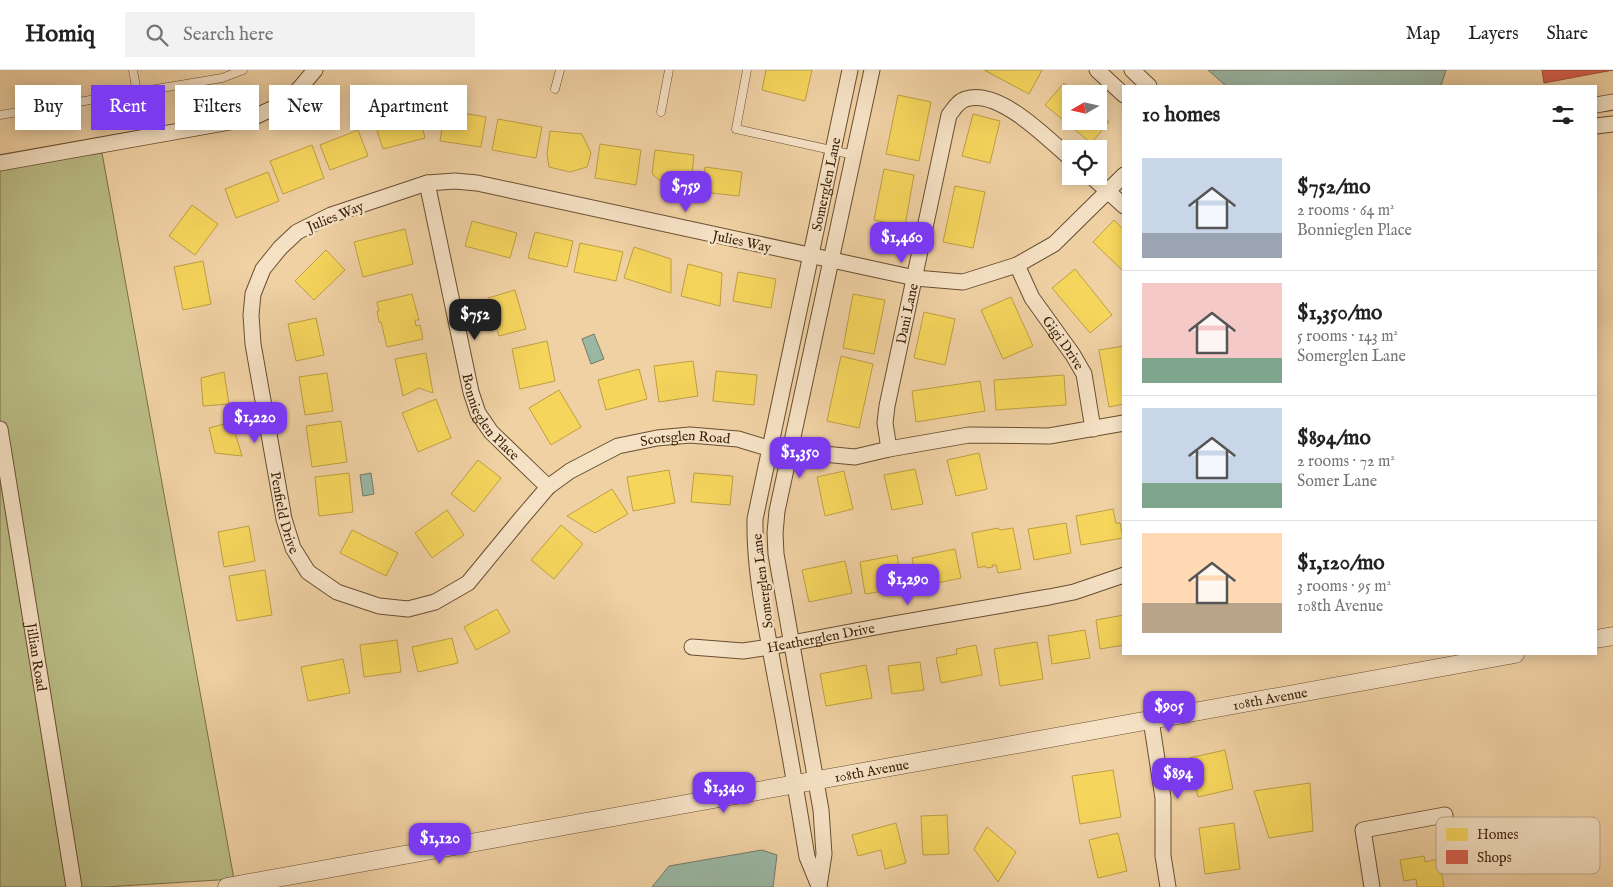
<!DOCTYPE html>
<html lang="en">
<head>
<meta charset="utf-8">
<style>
	body { margin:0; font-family:"IM FELL English",serif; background:#f2f2f2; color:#222; height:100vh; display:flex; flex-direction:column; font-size:19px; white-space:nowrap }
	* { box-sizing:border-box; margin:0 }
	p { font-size:16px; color:#767676 }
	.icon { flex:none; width:28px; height:28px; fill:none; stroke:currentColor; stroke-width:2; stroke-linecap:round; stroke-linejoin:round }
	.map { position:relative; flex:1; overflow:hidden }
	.panel { position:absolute; left:1122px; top:15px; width:475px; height:570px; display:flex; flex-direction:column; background:#fff; border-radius:0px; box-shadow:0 2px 12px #0003 }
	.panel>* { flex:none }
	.guide { position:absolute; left:15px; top:15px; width:475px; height:45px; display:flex; gap:10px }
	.needle { width:32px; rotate:261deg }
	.fabs { position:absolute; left:1062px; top:15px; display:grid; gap:10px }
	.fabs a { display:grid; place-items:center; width:45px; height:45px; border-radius:0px; background:#fff; box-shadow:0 2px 12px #0003; font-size:25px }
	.price { position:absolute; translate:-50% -42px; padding:0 11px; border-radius:10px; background:#7c3aed; color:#fff; font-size:16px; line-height:32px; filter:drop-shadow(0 1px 2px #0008) }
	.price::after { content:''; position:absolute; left:50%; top:30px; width:15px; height:11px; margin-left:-8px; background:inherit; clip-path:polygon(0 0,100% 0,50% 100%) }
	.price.on { background:#222; color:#fff }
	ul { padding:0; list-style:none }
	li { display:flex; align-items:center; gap:15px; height:125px; padding:0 20px }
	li+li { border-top:1px solid #e0e0e0 }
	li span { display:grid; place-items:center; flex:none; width:140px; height:100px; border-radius:0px; color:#555 }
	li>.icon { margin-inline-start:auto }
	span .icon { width:60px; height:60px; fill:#fffc; stroke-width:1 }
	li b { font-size:21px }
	h2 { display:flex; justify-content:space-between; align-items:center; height:60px; padding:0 20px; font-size:21px }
	.chip { padding:0 18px; border-radius:0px; background:#fff; box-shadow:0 2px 12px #0003; font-size:18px; line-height:45px }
	.chip.on { background:#7c3aed; color:#fff }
	header { display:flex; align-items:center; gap:30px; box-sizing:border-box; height:70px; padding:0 25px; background:#fff; border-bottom:1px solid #e0e0e0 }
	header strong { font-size:24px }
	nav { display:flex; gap:28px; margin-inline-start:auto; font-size:18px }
	.search { width:350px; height:45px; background:#f2f2f2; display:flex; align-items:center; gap:12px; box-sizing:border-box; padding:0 18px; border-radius:0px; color:#767676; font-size:19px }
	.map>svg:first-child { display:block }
	.green { fill:#babc85; stroke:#7b6f48 }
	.water { fill:#9ab7a4; stroke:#747b66 }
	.homes { fill:#f6d55c; stroke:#be9f43 }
	.shops { fill:#d6604d; stroke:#a84d39 }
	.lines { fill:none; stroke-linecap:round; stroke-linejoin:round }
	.service-casing { stroke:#694e30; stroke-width:9 }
	.minor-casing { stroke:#694e30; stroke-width:17 }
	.tertiary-casing { stroke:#694e30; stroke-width:19 }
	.service { stroke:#f5e1c4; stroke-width:8 }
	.minor { stroke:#f5e1c4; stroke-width:15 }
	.tertiary { stroke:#f5e1c4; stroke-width:18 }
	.labels { text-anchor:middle; stroke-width:5; stroke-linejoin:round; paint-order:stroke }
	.street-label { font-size:14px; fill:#3c220a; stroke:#f5e1c4 }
	.key { fill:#f5e1c4; stroke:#bea88c; stroke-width:1 }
	.key-label { font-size:14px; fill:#3c220a }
</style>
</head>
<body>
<header>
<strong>Homiq</strong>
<div class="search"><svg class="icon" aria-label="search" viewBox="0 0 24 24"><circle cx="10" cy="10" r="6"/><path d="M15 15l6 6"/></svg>Search here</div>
<nav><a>Map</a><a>Layers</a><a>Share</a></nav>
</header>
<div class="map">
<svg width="1613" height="817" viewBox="0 0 1613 817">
	<rect width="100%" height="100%" fill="#f0d1a4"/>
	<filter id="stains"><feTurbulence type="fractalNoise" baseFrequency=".004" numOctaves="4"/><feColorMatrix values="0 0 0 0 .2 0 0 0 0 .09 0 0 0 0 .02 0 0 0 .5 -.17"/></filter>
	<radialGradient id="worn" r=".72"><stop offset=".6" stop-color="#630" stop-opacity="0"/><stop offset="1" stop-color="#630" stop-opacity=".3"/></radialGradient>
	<path class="green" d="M102,83L234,809L105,817H0V96Z"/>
	<g class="water">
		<path d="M1208,0H1446L1441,16H1226Z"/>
		<path d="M594,264L604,289L591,294L582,269Z"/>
		<path d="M371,403L374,424L363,426L360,405Z"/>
		<path d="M762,780L777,785L773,817H652L669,796Z"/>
	</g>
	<g class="homes">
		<path d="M766,0H812L805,31L762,20Z"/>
		<path d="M984,0H1042L1029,24Z"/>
		<path d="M1064,13L1076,24H1071V51H1099V43L1109,52L1091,73L1045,35Z"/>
		<path d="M898,25L931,32L919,91L886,84Z"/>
		<path d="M445,40L486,47L481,77L440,71Z"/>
		<path d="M973,44L1000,51L990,93L962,86Z"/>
		<path d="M419,45L425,68L383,79L376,57Z"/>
		<path d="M498,49L542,57L536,88L492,80Z"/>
		<path d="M358,60L368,86L330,100L320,75Z"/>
		<path d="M550,61L582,64L591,83L587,97L570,102L549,97L547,84Z"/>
		<path d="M600,74L641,80L636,115L595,108Z"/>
		<path d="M312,75L324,108L283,124L270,91Z"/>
		<path d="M655,80L694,85L691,113L676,124L652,104Z"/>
		<path d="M705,97L742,102L739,126L702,122Z"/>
		<path d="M884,99L914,105L905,156L874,150Z"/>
		<path d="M268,102L279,131L236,148L225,119Z"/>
		<path d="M955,116L985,122L973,178L943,172Z"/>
		<path d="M192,135L218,154L195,185L169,166Z"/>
		<path d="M1114,150L1124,160V202L1093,172Z"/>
		<path d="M472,151L517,163L510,188L465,176Z"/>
		<path d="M405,159L413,194L363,207L354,172Z"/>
		<path d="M535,162L573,171L567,197L528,188Z"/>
		<path d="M580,173L623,182L616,211L574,202Z"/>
		<path d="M634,177L671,189V223L624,208Z"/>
		<path d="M326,180L345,200L314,230L295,211Z"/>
		<path d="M203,191L211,234L183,240L174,197Z"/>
		<path d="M688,194L722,203L720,236L681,226Z"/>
		<path d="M1075,199L1112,245L1090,263L1052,218Z"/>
		<path d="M738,202L776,209L771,238L733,231Z"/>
		<path d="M515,220L526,259L499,266L488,228Z"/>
		<path d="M412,224L419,250H415L416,256L420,255L423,269L387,277L381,252H379L377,241H379L377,232Z"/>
		<path d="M853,224L885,230L874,284L843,278Z"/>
		<path d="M1011,227L1033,276L1003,289L981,240Z"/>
		<path d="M924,242L955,249L945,295L914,288Z"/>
		<path d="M316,248L324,285L296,291L288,254Z"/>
		<path d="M547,271L555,311L520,319L512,279Z"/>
		<path d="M1124,276V334L1109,337L1099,280Z"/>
		<path d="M426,283L433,323L419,318L403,326L395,289Z"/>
		<path d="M841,286L873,294L859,358L827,351Z"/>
		<path d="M693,291L698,326L659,332L654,296Z"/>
		<path d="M639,299L647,329L606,340L598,310Z"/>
		<path d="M716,301L757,305L754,335L713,331Z"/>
		<path d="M224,302L229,334L203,336L201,308Z"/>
		<path d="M327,303L333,341L305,345L299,307Z"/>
		<path d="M1064,305L1066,335L996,340L994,310Z"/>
		<path d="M980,311L985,341L916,352L912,321Z"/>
		<path d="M559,320L581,357L551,375L529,338Z"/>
		<path d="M436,329L451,368L418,382L402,343Z"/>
		<path d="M341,351L347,392L312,397L306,356Z"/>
		<path d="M232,352L242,386L215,383L209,358Z"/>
		<path d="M979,383L987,419L956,426L947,390Z"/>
		<path d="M478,390L501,408L474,442L451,424Z"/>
		<path d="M915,399L923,434L892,440L884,405Z"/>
		<path d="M669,400L675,433L633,441L627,407Z"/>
		<path d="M844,401L853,439L825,446L817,407Z"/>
		<path d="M349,403L353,442L319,446L315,407Z"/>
		<path d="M694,403L733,406L730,435L691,432Z"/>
		<path d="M612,419L628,444L595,463L567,446Z"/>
		<path d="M1113,439L1116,453H1120L1123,468L1081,475L1076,446Z"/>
		<path d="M447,440L464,465L432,488L415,463Z"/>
		<path d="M1066,453L1071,483L1034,490L1028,459Z"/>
		<path d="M561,455L583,474L554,509L531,490Z"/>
		<path d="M249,456L255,491L224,497L218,462Z"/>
		<path d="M998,458L1000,460L1013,458L1021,499L998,503L996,495H992L993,497L986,498L985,496L978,498L972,463Z"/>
		<path d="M352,460L398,483L386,506L340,483Z"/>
		<path d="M955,479L961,508L918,517L912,488Z"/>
		<path d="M897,485L902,518L865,524L860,492Z"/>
		<path d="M845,491L852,523L809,532L802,500Z"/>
		<path d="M265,500L272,545L237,551L229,506Z"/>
		<path d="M497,539L510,562L476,580L464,557Z"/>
		<path d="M1124,545V575L1100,579L1096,550Z"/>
		<path d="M1085,560L1090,588L1052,594L1048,566Z"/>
		<path d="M452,568L458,593L418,602L412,577Z"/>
		<path d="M397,570L401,602L364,607L360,575Z"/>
		<path d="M1037,572L1043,609L1000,616L994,579Z"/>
		<path d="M976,575L982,605L941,613L936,588L957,584L956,579Z"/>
		<path d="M343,589L350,623L308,631L301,597Z"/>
		<path d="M920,592L924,620L892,624L888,596Z"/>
		<path d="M866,595L872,628L826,636L820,604Z"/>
		<path d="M1225,680L1233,719L1198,727L1189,688Z"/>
		<path d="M1113,700L1121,747L1080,754L1072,706Z"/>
		<path d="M1310,713L1313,761L1269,768L1254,721Z"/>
		<path d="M947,745L949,784L923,785L921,746Z"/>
		<path d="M896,753L906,793L885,799L881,780L858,786L852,765Z"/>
		<path d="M1234,753L1240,799L1205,804L1199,758Z"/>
		<path d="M987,757L1016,782L998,812L974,779Z"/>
		<path d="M1118,763L1127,801L1098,808L1089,770Z"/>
		<path d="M1424,786L1425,792L1439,789L1444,817H1417L1416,809L1404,811L1400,790Z"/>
	</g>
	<path class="shops" d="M1542,0H1613L1544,13Z"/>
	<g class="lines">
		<g class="service-casing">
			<g id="service">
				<path d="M133,0L137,23"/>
				<path d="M747,0L736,59L854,85"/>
				<path d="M555,19L560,0"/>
				<path d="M661,42L669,0"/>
				<path d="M0,45L222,8L243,0"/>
			</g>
		</g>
		<g class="minor-casing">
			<g id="minor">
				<path d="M1097,0L1124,25"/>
				<path d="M1132,0L1149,16"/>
				<path d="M1596,35L1613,32"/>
				<path d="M1596,56L1613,54"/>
				<path d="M0,93L252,48L278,36L299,19L315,0"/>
				<path id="s1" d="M1124,105L1054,174L1017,195L963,212L915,208L477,113L455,111L427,113L331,145L297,162L280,178L263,199L253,224L251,245L253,274L284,449L293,478L308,502L337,522L379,536L408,539L435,532L468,513L519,451L548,417L570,401L618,376L657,368L690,365L738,369L771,379L855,387L889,379L969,365L1049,366L1124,353"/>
				<path d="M1091,106L1124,136"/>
				<path id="s2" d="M427,113L471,322L478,343L491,362L548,417"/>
				<path id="s3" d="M1017,195L1032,228L1073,285L1084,304L1093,359"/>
				<path id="s4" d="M0,359L74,817"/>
				<path id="s5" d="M889,379L885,353L887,336L949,45C954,39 958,31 966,29C999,18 1048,69 1071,89"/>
				<path id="s6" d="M692,577L743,581L770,577L887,555L1049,527L1074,522L1124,505"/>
				<path d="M1151,650L1163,728V786L1168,817"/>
				<path id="s7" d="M819,816L807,787C797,725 786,662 774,600C765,550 754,500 755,449L850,0"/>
				<path d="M819,816L824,784L821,740L776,484L775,463L777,441L872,0"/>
				<path d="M1372,817L1363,760L1445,745"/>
			</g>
		</g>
		<g class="tertiary-casing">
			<g id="tertiary">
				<path d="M1596,569L1613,566"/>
				<path id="s8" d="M227,817L1515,584"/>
			</g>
		</g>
		<use href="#service" class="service"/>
		<use href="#minor" class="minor"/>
		<use href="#tertiary" class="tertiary"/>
	</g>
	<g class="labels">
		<g class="street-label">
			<text dy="5" stroke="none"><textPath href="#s7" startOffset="716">Somerglen Lane</textPath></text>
			<text transform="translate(335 146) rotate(-22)" y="5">Julies Way</text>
			<text transform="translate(742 171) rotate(12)" y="5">Julies Way</text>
			<text dy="5" stroke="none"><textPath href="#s5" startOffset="138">Dani Lane</textPath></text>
			<text dy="5" stroke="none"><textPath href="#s3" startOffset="91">Gigi Drive</textPath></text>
			<text dy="5" stroke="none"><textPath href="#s2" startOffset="245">Bonnieglen Place</textPath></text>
			<text dy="5" stroke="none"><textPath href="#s1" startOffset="1696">Scotsglen Road</textPath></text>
			<text dy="5" stroke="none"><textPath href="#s1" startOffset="1182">Penfield Drive</textPath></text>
			<text transform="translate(762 511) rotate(-97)" y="5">Somerglen Lane</text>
			<text dy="5" stroke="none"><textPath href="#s6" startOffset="130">Heatherglen Drive</textPath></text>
			<text dy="5" stroke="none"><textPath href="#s4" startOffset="231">Jillian Road</textPath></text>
			<text dy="5" stroke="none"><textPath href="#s8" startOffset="1060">108th Avenue</textPath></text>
			<text dy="5" stroke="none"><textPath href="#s8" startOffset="655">108th Avenue</textPath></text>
		</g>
	</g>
	<rect x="1436" y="747" width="164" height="57" rx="8" class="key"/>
	<rect x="1446" y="758" width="22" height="13" fill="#f6d55c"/>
	<rect x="1446" y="780" width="22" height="14" fill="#d6604d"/>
	<g class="key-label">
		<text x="1477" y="769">Homes</text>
		<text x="1477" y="792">Shops</text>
	</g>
	<rect width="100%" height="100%" filter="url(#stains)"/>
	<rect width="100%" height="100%" fill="url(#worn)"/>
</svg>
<div class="fabs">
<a><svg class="needle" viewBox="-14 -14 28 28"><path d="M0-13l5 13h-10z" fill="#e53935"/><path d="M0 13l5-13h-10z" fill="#767676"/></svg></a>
<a><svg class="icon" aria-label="locate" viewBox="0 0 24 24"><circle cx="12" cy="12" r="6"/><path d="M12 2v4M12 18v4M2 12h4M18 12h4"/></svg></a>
</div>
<b class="price" style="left:686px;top:143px">$759</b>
<b class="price" style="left:902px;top:194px">$1,460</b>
<b class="price on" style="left:475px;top:271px">$752</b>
<b class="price" style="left:255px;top:374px">$1,220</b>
<b class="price" style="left:800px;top:409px">$1,350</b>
<b class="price" style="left:908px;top:536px">$1,290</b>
<b class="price" style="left:1169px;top:663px">$905</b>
<b class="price" style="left:1178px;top:730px">$894</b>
<b class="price" style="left:724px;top:744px">$1,340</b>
<b class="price" style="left:440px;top:795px">$1,120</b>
<div class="guide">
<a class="chip">Buy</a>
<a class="chip on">Rent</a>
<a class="chip">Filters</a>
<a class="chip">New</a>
<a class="chip">Apartment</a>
</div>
<section class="panel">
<h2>10 homes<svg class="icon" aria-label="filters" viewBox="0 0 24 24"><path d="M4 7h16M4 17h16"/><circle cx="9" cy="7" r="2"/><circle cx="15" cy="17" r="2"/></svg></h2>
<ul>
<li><span style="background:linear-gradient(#c9d6e8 75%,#9aa5b1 0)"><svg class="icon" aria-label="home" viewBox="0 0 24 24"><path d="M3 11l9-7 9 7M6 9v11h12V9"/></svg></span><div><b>$752/mo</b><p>2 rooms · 64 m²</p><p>Bonnieglen Place</p></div></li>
<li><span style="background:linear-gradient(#f6c9c9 75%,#7fa58c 0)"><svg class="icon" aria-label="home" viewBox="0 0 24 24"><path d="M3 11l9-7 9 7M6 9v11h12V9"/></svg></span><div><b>$1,350/mo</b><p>5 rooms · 143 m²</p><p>Somerglen Lane</p></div></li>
<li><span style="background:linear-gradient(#c9d6e8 75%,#7fa58c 0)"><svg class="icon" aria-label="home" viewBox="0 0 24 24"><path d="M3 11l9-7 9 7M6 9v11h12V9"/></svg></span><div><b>$894/mo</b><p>2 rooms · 72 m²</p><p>Somer Lane</p></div></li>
<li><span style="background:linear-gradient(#ffd9b3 70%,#b9a48a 0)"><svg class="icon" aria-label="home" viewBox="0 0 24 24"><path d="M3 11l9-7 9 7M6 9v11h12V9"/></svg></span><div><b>$1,120/mo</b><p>3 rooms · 95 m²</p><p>108th Avenue</p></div></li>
</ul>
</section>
</div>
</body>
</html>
